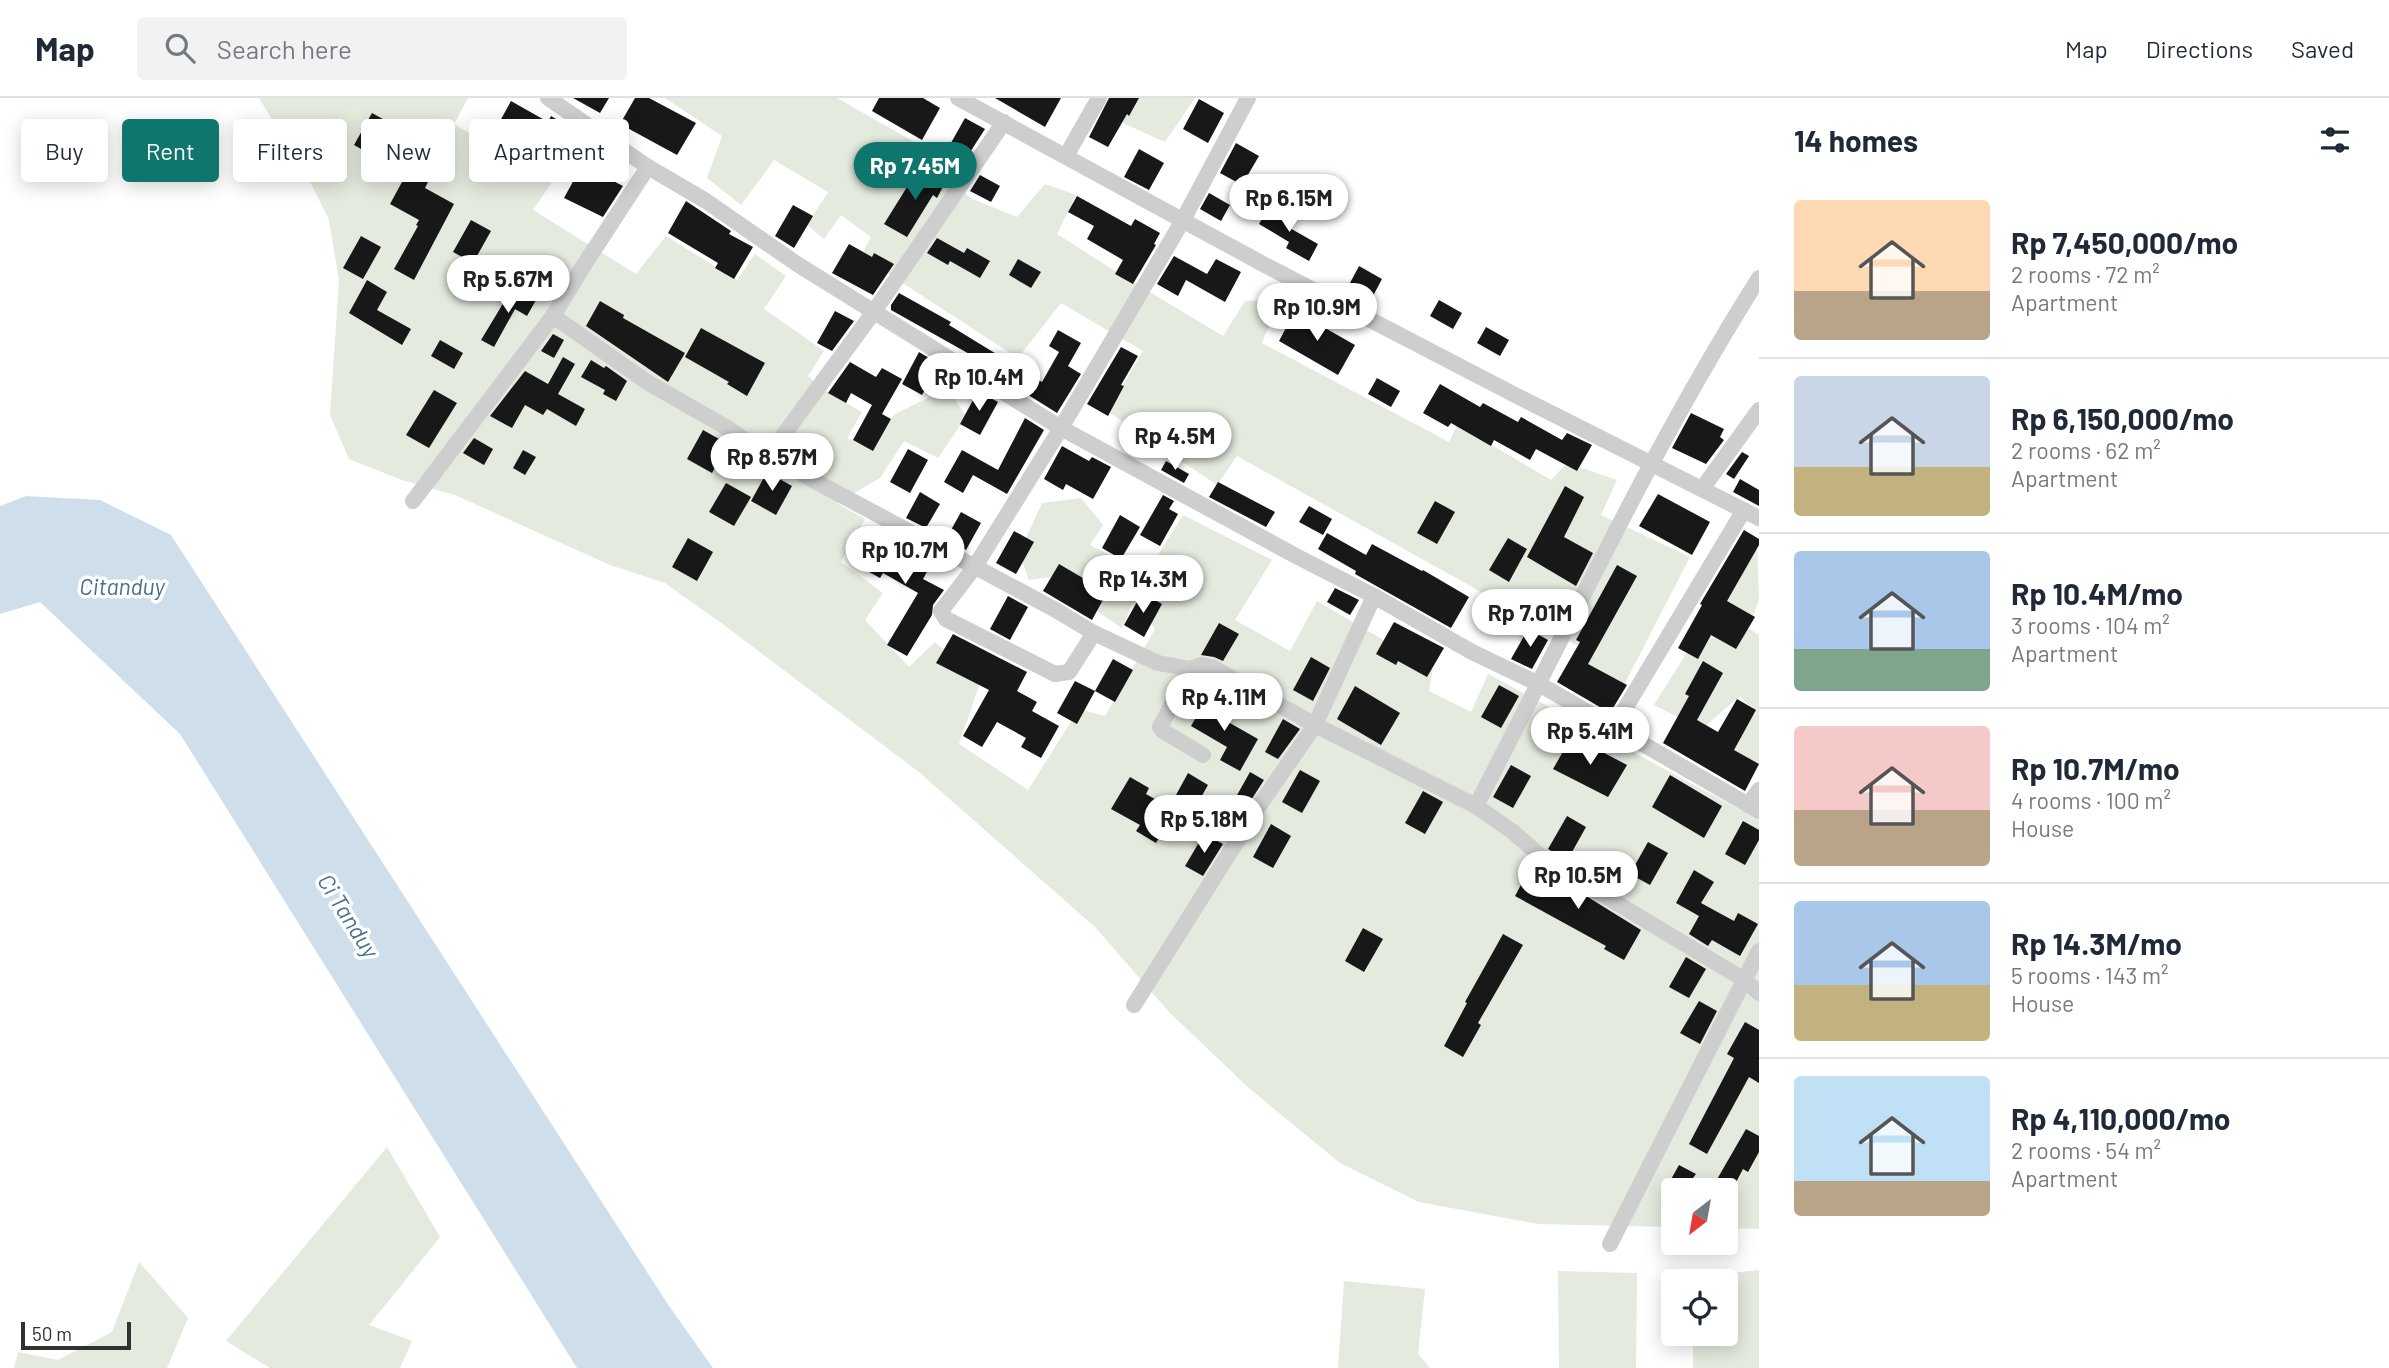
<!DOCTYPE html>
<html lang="en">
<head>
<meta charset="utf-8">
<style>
	body { margin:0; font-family:Barlow,sans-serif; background:#f2f2f3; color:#1f2937; height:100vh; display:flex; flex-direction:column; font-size:26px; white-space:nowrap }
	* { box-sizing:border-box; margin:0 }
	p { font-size:23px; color:#747a83 }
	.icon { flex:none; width:38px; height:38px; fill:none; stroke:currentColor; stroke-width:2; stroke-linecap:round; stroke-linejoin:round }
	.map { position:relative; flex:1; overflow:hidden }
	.details { display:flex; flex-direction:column; background:#fff; width:630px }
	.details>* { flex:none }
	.hud { position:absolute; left:21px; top:21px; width:665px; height:63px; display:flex; gap:14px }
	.needle { width:46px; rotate:211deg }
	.fabs { position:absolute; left:1661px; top:1080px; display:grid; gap:14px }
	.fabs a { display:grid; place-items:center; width:77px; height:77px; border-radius:7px; background:#fff; box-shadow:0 4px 18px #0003; font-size:35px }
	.scale { position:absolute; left:21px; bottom:18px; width:110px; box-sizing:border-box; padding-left:7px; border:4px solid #313131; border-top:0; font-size:19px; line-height:24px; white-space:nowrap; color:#313131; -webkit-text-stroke:5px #fff; paint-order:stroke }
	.price { position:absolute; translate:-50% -60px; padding:0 16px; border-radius:24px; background:#fff; color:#222; font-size:23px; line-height:46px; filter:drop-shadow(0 2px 4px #0008) }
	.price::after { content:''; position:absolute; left:50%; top:42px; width:21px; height:16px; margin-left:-10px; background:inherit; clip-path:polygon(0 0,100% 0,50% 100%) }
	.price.on { background:#0f766e; color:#fff }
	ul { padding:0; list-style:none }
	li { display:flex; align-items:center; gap:21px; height:175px; padding:0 35px }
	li+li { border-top:2px solid #e0e1e3 }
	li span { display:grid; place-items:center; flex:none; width:196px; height:140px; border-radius:7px; color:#555 }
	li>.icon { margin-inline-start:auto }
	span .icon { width:84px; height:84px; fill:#fffc; stroke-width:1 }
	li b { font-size:30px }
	h2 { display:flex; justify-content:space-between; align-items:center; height:84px; padding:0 35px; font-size:30px }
	.tag { padding:0 24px; border-radius:7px; background:#fff; box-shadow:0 4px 18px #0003; font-size:24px; line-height:63px }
	.tag.on { background:#0f766e; color:#fff }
	header { display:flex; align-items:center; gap:42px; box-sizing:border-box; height:98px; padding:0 35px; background:#fff; border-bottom:2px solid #e0e1e3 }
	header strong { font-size:33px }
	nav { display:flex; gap:38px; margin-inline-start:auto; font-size:24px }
	.search { width:490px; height:63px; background:#f2f2f3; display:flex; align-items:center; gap:18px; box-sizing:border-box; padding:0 24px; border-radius:7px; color:#747a83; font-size:26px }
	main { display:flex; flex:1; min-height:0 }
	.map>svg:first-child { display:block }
	.green { fill:#e4eade }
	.water { fill:#cedfeb }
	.building { fill:#181818 }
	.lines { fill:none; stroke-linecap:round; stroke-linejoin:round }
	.minor { stroke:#cecece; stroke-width:16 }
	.labels { text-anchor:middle; stroke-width:7; stroke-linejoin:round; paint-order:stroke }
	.water-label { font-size:23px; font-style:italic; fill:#427090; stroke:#fff }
</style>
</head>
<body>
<header>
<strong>Map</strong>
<div class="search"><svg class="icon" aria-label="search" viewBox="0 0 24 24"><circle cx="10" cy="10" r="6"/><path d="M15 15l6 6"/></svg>Search here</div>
<nav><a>Map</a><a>Directions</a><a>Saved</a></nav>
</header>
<main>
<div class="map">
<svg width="1759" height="1270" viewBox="0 0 1759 1270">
	<rect width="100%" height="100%" fill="#fff"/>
	<g class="green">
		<path d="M259,0H468L454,26L512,60L537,37L569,59L533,112L636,176L666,138L737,182L755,156L786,178L764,211L824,253L808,278L828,295L862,314L847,340L870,350L895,316L948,290L966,319L938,360L904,343L880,380L837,405L865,421L841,464L883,495L865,522L909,569L935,544L980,585L959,646L1028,692L1079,611L1105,618L1155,531L1146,519L1155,501L1135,499L1122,530L1090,509L1058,478L1029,482L1019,455L1042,405L1081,400L1103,427L1090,447L1146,476L1183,417L1272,462L1235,522L1290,553L1317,503L1433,571L1429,593L1471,614L1488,576L1759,722V1131L1726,1130V1092H1673V1129L1538,1126L1419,1104L1340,1065L1250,991L1169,914L1095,829L919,674L724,527L665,485L610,467L455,397L402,382L349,361L330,317L339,182L329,122L296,55L284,41Z"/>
		<path d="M665,0H837L925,50L970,100L1017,119L1045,86L1076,97L1057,136L1118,175L1223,238L1245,203L1280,201L1262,245L1449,344L1457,327L1551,382L1567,365L1617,382L1601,417L1690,459L1624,587L1623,594L1572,569L1580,549L1237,358L1217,387L1107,313L1143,253L1061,205L1018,260L861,158L871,139L841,117L824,141L807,127L828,94L774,62L741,107L707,80L722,38Z"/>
		<path d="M1128,0H1195L1165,44L1116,22Z"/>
		<path d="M1757,442L1759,502L1748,530L1759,537V669L1728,653L1756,614L1740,598L1702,631L1654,607Z"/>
		<path d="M387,1049L440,1139L369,1227L412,1243L400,1270H270L226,1243Z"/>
		<path d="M139,1164L188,1220L167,1270H14L18,1254L58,1262L112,1234Z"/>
		<path d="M1759,1172V1270H1693V1236H1726V1183H1694V1179Z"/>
		<path d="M1558,1173L1637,1175L1636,1270H1559Z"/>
		<path d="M1344,1183L1425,1191L1418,1256L1430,1270H1338Z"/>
	</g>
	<path class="water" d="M26,398L100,402L171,437L667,1205L713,1270H577L180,636L40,504L0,516V408Z"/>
	<g class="building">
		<path d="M573,0H609L600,15Z"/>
		<path d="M635,0H649L696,25L677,57L620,26Z"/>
		<path d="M879,0H923L940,10L922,42L872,13Z"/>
		<path d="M995,0H1061L1045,29Z"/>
		<path d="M1109,0H1139L1129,18L1127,16L1108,49L1089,39Z"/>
		<path d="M1199,1L1224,15L1208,45L1183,31Z"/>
		<path d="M511,3L548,24L551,18L571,30L553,62L516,41L513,47L493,36Z"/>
		<path d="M372,15L392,26L389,31L412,44L394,76L374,65L377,60L354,47Z"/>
		<path d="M965,20L985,31L965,62L947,52Z"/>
		<path d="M1236,45L1259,58L1242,87L1220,75Z"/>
		<path d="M1139,51L1164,65L1149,92L1124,79Z"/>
		<path d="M582,67L623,88L603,119L564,100Z"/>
		<path d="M923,70L946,83L937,100L933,97L907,139L884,126L907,89L911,91Z"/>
		<path d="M408,73L428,84L425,90L454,106L414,182L394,171L418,128L416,127L419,122L390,106Z"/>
		<path d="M980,77L1000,88L991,104L970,93Z"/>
		<path d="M1209,95L1230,107L1221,123L1200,111Z"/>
		<path d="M1077,98L1131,128L1135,121L1160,135L1154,146L1156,147L1133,186L1115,176L1123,162L1087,141L1094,128L1068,114Z"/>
		<path d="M686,103L731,133L729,136L753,149L734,181L715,170L718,165L668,135Z"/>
		<path d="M793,107L813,118L794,150L775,138Z"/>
		<path d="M1268,110L1292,123L1288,129L1318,146L1309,163L1286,150L1289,144L1259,126Z"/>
		<path d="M471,122L491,133L473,165L453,154Z"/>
		<path d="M361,138L381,149L363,181L343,170Z"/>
		<path d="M937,140L964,155L967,150L990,163L980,180L950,163L948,167L927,155Z"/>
		<path d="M849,146L872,159L874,155L894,166L873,197L832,175Z"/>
		<path d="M1174,158L1207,176L1216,161L1241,174L1225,204L1186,182L1178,198L1157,186Z"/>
		<path d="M1018,161L1041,174L1031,190L1009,177Z"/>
		<path d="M1359,168L1382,181L1373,198L1350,185Z"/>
		<path d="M367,182L387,194L377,212L411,231L402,247L349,215Z"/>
		<path d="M513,189L536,202L527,218L515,211L494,249L481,242Z"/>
		<path d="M899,195L951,224L949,227L1042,284L1059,254L1049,248L1058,232L1081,245L1068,268L1081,276L1057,315L1003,281L1005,276L891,212V207Z"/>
		<path d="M1439,202L1462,215L1453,231L1430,218Z"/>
		<path d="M600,203L624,217L623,220L685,255L668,284L586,228Z"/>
		<path d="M835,213L854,223L832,253L817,245Z"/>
		<path d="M1295,213L1355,247L1338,277L1279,243Z"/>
		<path d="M1486,229L1509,242L1500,258L1477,245Z"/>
		<path d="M701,230L765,265L747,298L727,286L729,284L685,259Z"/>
		<path d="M553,236L564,242L554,260L541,253Z"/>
		<path d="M440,242L463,255L454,271L431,258Z"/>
		<path d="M1121,249L1138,258L1121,287L1124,288L1108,318L1087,306Z"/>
		<path d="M919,254L939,266L922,297L902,286Z"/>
		<path d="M563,259L575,266L558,296L585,311L576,328L547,311L543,317L525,307L512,330L490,318L525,273L548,286Z"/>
		<path d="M591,262L604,270L606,268L627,283L616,303L603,296L605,292L581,279Z"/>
		<path d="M850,264L876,279L882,270L902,281L882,316L891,321L873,353L853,342L872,307L851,295L846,305L828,295Z"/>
		<path d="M1377,280L1400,293L1391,309L1368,296Z"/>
		<path d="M1440,286L1480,309L1483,305L1518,324L1521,319L1562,342L1567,335L1592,347L1577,373L1536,351L1530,362L1494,342L1491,348L1451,325L1448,329L1423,315Z"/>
		<path d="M434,292L457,305L429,350L406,337Z"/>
		<path d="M978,293L998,304L980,337L960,326Z"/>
		<path d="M1691,315L1724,331L1720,339L1724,342L1706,366L1672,350Z"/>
		<path d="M1025,320L1044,332L1007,396L973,377L963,395L944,384L962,352L998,372Z"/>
		<path d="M703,332L728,346L712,375L687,361Z"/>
		<path d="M474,340L493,351L484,367L463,355Z"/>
		<path d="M1062,348L1089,363L1092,359L1111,369L1093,401L1066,386L1063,392L1044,381Z"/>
		<path d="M908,351L928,362L910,395L890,384Z"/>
		<path d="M523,352L536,359L525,377L513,370Z"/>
		<path d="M1742,354L1749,358L1734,381L1726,376Z"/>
		<path d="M1166,363L1189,376L1184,385L1161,372Z"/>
		<path d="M767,374L792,388L776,417L751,403Z"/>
		<path d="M1740,381L1759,392V408L1733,394Z"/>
		<path d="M1218,384L1275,414L1266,429L1209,399Z"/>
		<path d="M726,385L751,399L734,428L709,414Z"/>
		<path d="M1565,388L1584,399L1564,439L1593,455L1576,488L1527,459Z"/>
		<path d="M920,394L940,406L926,430L906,420Z"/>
		<path d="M1658,396L1710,424L1692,457L1639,428Z"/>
		<path d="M1163,397L1174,403L1169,411L1178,416L1160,448L1140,437Z"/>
		<path d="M1435,403L1455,414L1437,446L1417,435Z"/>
		<path d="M1309,408L1332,421L1323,437L1299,424Z"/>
		<path d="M961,414L981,425L966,452L946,441Z"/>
		<path d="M1120,417L1140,429L1121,461L1102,450Z"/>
		<path d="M1744,432L1759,441V447L1727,503L1755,519L1736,551L1711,537L1698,561L1678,550L1702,507L1700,506Z"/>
		<path d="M1014,433L1034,444L1016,476L996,465Z"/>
		<path d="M1327,435L1366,457L1372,446L1422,473L1423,472L1469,499L1451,530L1355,476L1356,473L1318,451Z"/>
		<path d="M879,436L892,444L896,438L934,461L923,481L944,492L933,507L932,517L907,558L887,547L918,495L883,475L880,480L860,469Z"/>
		<path d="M688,440L713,454L697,483L672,469Z"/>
		<path d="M1508,440L1527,451L1509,484L1489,472Z"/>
		<path d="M1059,466L1088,483L1091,478L1110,489L1092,522L1043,493Z"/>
		<path d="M1617,467L1637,478L1588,566L1627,587L1610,615L1557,584L1580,544L1576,542Z"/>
		<path d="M1335,490L1359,502L1350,517L1327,504Z"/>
		<path d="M1142,495L1162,506L1144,539L1124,527Z"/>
		<path d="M1008,498L1028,509L1010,542L990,531Z"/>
		<path d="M1394,524L1444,550L1427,579L1398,563L1396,567L1376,556Z"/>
		<path d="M1219,525L1239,536L1223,563L1214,559L1201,557Z"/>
		<path d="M1528,531L1548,542L1532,571L1511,561Z"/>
		<path d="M953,536L1027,574L1017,593L1037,604L1032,613L1059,628L1041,660L1021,649L1026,640L997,624L982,649L963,638L989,592L936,565Z"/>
		<path d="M1311,559L1330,570L1313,603L1293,592Z"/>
		<path d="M1113,561L1133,572L1115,604L1095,593Z"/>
		<path d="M1703,563L1723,575L1697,622L1718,634L1737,601L1756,612L1734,652L1759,666L1745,693L1663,645L1689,598L1685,596Z"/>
		<path d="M1075,583L1095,593L1077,626L1057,615Z"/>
		<path d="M1499,587L1519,598L1501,630L1481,619Z"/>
		<path d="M1355,588L1400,615L1381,647L1337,621Z"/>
		<path d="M1209,596L1229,607L1221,620L1258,641L1240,673L1220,662L1227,649L1191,628Z"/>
		<path d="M1283,621L1300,631L1278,661L1265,654Z"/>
		<path d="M1572,638L1627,667L1608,699L1553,671Z"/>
		<path d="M1511,667L1531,678L1513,710L1493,699Z"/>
		<path d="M1300,672L1320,683L1302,715L1282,704Z"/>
		<path d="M1250,674L1264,682L1244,713L1232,706Z"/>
		<path d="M1188,675L1208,687L1190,719L1170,708Z"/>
		<path d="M1670,677L1722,708L1704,740L1652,709Z"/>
		<path d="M1130,679L1149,690L1146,696L1174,712L1156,745L1136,733L1140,727L1111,711Z"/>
		<path d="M1423,693L1443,704L1425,736L1405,725Z"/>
		<path d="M1567,718L1586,729L1567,763L1548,751Z"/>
		<path d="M1743,723L1759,732V742L1745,767L1725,756Z"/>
		<path d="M1271,726L1291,738L1273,770L1253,759Z"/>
		<path d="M1204,736L1223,746L1203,778L1185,768Z"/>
		<path d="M1648,744L1668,755L1650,787L1630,776Z"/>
		<path d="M1533,765L1641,832L1624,862L1604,851L1606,848L1515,798Z"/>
		<path d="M1694,772L1714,784L1701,805L1734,823L1738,815L1758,826L1740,858L1712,842L1708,848L1689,836L1699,818L1676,805Z"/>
		<path d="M1363,830L1383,841L1364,874L1345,863Z"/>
		<path d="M1503,836L1523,847L1478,925L1481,927L1463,959L1444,948L1467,905L1465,904Z"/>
		<path d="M1686,859L1706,871L1689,900L1669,889Z"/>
		<path d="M1699,903L1717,913L1700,946L1680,935Z"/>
		<path d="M1745,924L1759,932V985L1749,979L1707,1056L1689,1046L1734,960L1727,956Z"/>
		<path d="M1746,1031L1759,1038V1054L1748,1074L1743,1071L1732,1092H1665L1679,1067L1696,1076L1693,1080L1712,1090Z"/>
	</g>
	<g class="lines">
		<g class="minor">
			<path d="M548,0L648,69L706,103L797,166L1061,330L1296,458L1374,498L1472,554L1539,586L1759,713"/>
			<path d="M958,0L1263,166L1515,297L1759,420"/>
			<path d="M1066,58L1099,0"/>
			<path d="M648,69L584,167L553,218L647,284L729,331L768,358L1054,511L1094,535L1158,565L1191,571L1201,567L1212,569L1315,627L1476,708L1513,734L1545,762L1743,881L1759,895"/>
			<path d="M768,358L873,215L1004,24"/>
			<path d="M1702,391L1759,312"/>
			<path d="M413,403L553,218"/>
			<path d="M1094,535L1069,574L1055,576L946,521L941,513L974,470L1061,330L1183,122L1248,0"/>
			<path d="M1191,571L1160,629L1163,633L1203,657"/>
			<path d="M1614,629L1744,412"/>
			<path d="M1748,707L1759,692"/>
			<path d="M1476,708C1568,531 1652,349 1759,180"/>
			<path d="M1134,907L1259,708L1315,627L1374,498"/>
			<path d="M1610,1146L1759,853"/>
		</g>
	</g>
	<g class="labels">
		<g class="water-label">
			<text x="122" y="497">Citanduy</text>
			<text transform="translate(348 818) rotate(58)" y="8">Ci Tanduy</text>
		</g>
	</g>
</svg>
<div class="fabs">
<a><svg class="needle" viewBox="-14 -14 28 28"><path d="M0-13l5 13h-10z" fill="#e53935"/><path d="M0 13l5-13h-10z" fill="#747a83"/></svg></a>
<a><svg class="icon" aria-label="locate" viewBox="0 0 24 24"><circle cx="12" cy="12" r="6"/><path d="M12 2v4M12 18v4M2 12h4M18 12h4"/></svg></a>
</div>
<div class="scale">50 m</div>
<b class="price on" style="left:915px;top:104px">Rp 7.45M</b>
<b class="price" style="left:1289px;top:136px">Rp 6.15M</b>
<b class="price" style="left:508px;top:217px">Rp 5.67M</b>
<b class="price" style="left:1317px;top:245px">Rp 10.9M</b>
<b class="price" style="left:979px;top:315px">Rp 10.4M</b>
<b class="price" style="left:1175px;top:374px">Rp 4.5M</b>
<b class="price" style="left:772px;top:395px">Rp 8.57M</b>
<b class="price" style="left:905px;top:488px">Rp 10.7M</b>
<b class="price" style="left:1143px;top:517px">Rp 14.3M</b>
<b class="price" style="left:1530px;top:551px">Rp 7.01M</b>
<b class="price" style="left:1224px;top:635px">Rp 4.11M</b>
<b class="price" style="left:1590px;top:669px">Rp 5.41M</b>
<b class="price" style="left:1204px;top:757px">Rp 5.18M</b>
<b class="price" style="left:1578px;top:813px">Rp 10.5M</b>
<div class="hud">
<a class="tag">Buy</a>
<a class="tag on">Rent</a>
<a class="tag">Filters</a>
<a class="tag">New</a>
<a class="tag">Apartment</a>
</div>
</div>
<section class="details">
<h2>14 homes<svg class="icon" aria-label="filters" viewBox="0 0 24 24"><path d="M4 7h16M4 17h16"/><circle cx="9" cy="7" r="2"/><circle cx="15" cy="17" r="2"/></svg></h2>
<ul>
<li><span style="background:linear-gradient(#ffd9b3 65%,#b9a48a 0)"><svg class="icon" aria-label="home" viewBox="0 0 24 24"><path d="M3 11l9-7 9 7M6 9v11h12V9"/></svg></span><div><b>Rp 7,450,000/mo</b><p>2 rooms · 72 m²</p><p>Apartment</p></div></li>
<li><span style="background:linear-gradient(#c9d6e8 65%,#c2b280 0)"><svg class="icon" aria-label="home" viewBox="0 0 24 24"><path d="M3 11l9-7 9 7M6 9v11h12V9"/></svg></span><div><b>Rp 6,150,000/mo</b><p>2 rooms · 62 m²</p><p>Apartment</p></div></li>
<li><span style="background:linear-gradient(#a9c7e8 70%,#7fa58c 0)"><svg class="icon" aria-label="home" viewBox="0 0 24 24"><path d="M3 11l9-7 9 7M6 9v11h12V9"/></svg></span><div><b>Rp 10.4M/mo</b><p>3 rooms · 104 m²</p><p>Apartment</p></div></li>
<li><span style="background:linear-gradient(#f6c9c9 60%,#b9a48a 0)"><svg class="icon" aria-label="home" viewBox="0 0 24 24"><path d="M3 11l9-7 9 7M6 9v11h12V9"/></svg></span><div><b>Rp 10.7M/mo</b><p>4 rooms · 100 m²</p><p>House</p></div></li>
<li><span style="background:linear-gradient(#a9c7e8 60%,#c2b280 0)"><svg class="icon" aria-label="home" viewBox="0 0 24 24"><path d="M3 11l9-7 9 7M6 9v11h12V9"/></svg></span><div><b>Rp 14.3M/mo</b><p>5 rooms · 143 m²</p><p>House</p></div></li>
<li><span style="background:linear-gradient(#bfe0f5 75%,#b9a48a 0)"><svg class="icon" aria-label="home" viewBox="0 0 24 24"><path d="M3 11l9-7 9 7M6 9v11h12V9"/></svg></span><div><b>Rp 4,110,000/mo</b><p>2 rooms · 54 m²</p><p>Apartment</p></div></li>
</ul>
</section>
</main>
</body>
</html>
